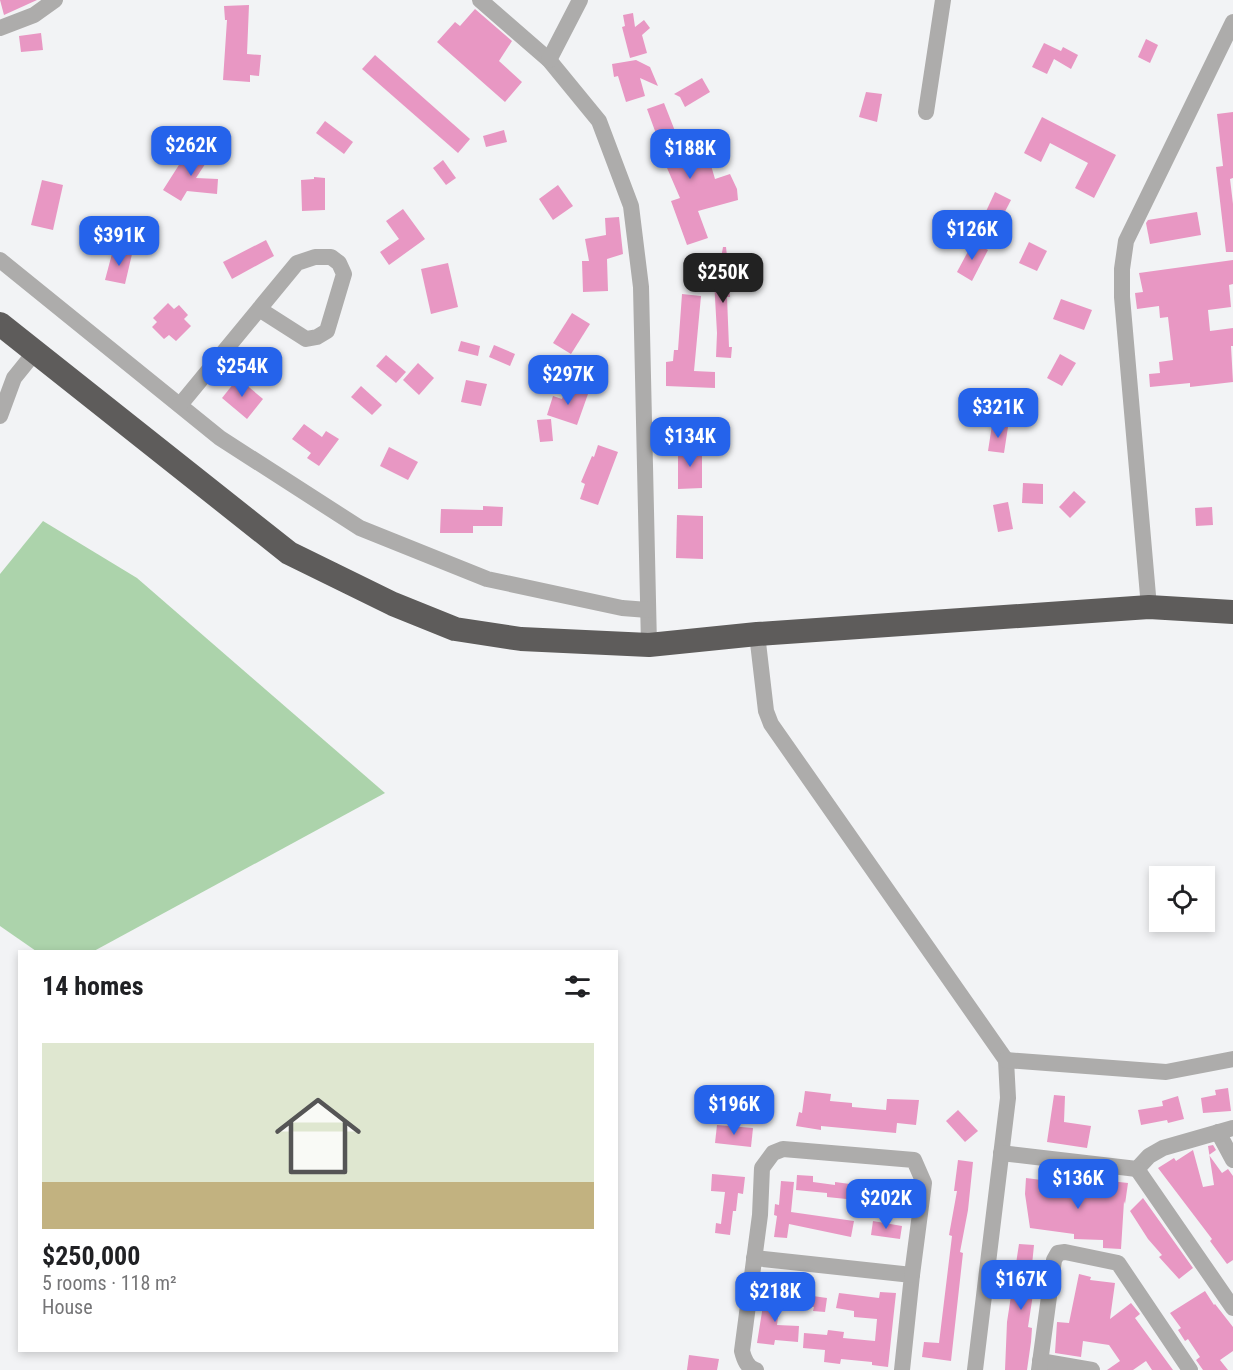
<!DOCTYPE html>
<html lang="en">
<head>
<meta charset="utf-8">
<style>
	body { margin:0; font-family:"Roboto Condensed",sans-serif; background:#f2f2f2; color:#202124; height:100vh; display:flex; flex-direction:column; font-size:22px; white-space:nowrap }
	* { box-sizing:border-box; margin:0 }
	p { font-size:20px; color:#757577 }
	.icon { flex:none; width:33px; height:33px; fill:none; stroke:currentColor; stroke-width:2; stroke-linecap:round; stroke-linejoin:round }
	.map { position:relative; flex:1; overflow:hidden }
	.panel { position:absolute; left:18px; top:950px; width:600px; height:402px; display:flex; flex-direction:column; background:#fff; border-radius:0px; box-shadow:0 3px 9px #0003 }
	.panel>* { flex:none }
	.buttons { position:absolute; left:1149px; top:866px; display:grid; gap:12px }
	.buttons a { display:grid; place-items:center; width:66px; height:66px; border-radius:0px; background:#fff; box-shadow:0 3px 9px #0003; font-size:30px }
	.price { position:absolute; translate:-50% -51px; padding:0 14px; border-radius:12px; background:#2563eb; color:#fff; font-size:20px; line-height:39px; filter:drop-shadow(0 2px 3px #0008) }
	.price::after { content:''; position:absolute; left:50%; top:36px; width:18px; height:14px; margin-left:-9px; background:inherit; clip-path:polygon(0 0,100% 0,50% 100%) }
	.price.selected { background:#222; color:#fff }
	ul { padding:0; list-style:none }
	li { display:grid; align-content:center; gap:12px; height:318px; padding:0 24px }
	li span { display:grid; place-items:center; height:186px; border-radius:0px; color:#555 }
	li>.icon { margin-inline-start:auto }
	span .icon { width:108px; height:108px; fill:#fffc; stroke-width:1 }
	li b { font-size:26px }
	h2 { display:flex; justify-content:space-between; align-items:center; height:72px; padding:0 24px; font-size:26px }
	.map>svg:first-child { display:block }
	.green { fill:#acd3ab }
	.building { fill:#e897c3 }
	.lines { fill:none; stroke-linecap:round; stroke-linejoin:round }
	.minor { stroke:#adacab; stroke-width:16 }
	.highway { stroke:#5e5c5b; stroke-width:24 }
</style>
</head>
<body>
<div class="map">
<svg width="1233" height="1370" viewBox="0 0 1233 1370">
	<rect width="100%" height="100%" fill="#f2f3f5"/>
	<path class="green" d="M43,521L137,578L385,793L94,951H36L0,926V574Z"/>
	<g class="building">
		<path d="M0,0H37L4,15Z"/>
		<path d="M249,5L247,54L261,55L259,76L250,75V82L223,80L227,20H225L224,6Z"/>
		<path d="M475,9L512,41L499,61L522,82L505,102L437,42L455,22L460,26Z"/>
		<path d="M633,13L635,27L644,20L650,28L642,35L647,53L630,58L622,27L625,26L623,15Z"/>
		<path d="M41,33L43,50L21,52L19,36Z"/>
		<path d="M1146,39L1158,45L1150,63L1138,57Z"/>
		<path d="M1044,43L1061,51L1063,47L1078,55L1071,69L1054,59L1047,74L1032,67Z"/>
		<path d="M375,55L470,139L458,153L362,69Z"/>
		<path d="M636,60L650,67L658,86L640,78L645,96L626,102L618,76L614,77L612,64Z"/>
		<path d="M702,78L710,92L685,107L680,97L674,94Z"/>
		<path d="M866,92L882,94L877,122L859,117Z"/>
		<path d="M664,103L684,154L686,153L692,167L710,162L715,179L730,174L737,189L738,200L698,211L708,238L687,245L671,201L680,198L661,154L663,153L647,109Z"/>
		<path d="M1233,112V178L1230,179L1233,204V252H1226L1216,167L1223,166L1217,114Z"/>
		<path d="M1042,117L1116,155L1094,198L1075,188L1088,163L1050,143L1041,162L1024,153Z"/>
		<path d="M325,121L353,142L344,154L316,133Z"/>
		<path d="M504,130L507,142L486,147L483,136Z"/>
		<path d="M191,146L209,158L196,178L218,179L217,194L187,191L181,201L163,190Z"/>
		<path d="M443,160L456,178L446,185L433,168Z"/>
		<path d="M314,177L325,178V210L302,211L301,180L314,179Z"/>
		<path d="M42,180L63,185L53,230L31,225Z"/>
		<path d="M558,185L573,206L553,220L539,199Z"/>
		<path d="M995,192L1011,200L997,227L982,220Z"/>
		<path d="M403,209L425,239L389,265L380,252L399,239L386,221Z"/>
		<path d="M1197,212L1201,235L1150,244L1146,223L1148,220Z"/>
		<path d="M619,217L623,254L607,259L608,291L583,292L582,261H589L585,239L606,235L605,218Z"/>
		<path d="M266,240L274,256L232,279L223,262Z"/>
		<path d="M973,242L988,250L972,281L957,272Z"/>
		<path d="M1029,242L1047,251L1037,271L1019,263Z"/>
		<path d="M723,247H726L727,256L736,257L733,274L728,273L730,297H727L729,347H732L731,358L716,357L717,333L714,280H717Z"/>
		<path d="M113,250L132,254L125,284L105,280Z"/>
		<path d="M1233,260V284L1229,285L1231,307L1208,310L1210,331L1233,328V346H1231L1233,382L1190,387V383L1150,387L1149,374L1160,373L1159,362L1173,360L1168,317L1160,318L1159,306L1137,309L1135,293L1143,292L1139,273Z"/>
		<path d="M448,263L458,307L431,314L421,269Z"/>
		<path d="M682,294L701,296L694,371L715,372V388L666,386V362L673,361L674,350H678Z"/>
		<path d="M1061,299L1092,310L1084,330L1053,319Z"/>
		<path d="M168,303L174,309L179,305L188,315L184,319L191,326L176,341L169,335L164,339L152,327L157,322L153,318Z"/>
		<path d="M572,313L590,324L571,354L553,343Z"/>
		<path d="M461,341L480,346L478,356L458,351Z"/>
		<path d="M494,345L515,354L510,366L489,357Z"/>
		<path d="M1060,354L1076,363L1062,386L1047,378Z"/>
		<path d="M386,355L406,372L396,383L376,366Z"/>
		<path d="M418,363L434,378L419,395L403,380Z"/>
		<path d="M238,378L263,399L247,419L222,398Z"/>
		<path d="M466,380L487,384L481,406L461,402Z"/>
		<path d="M361,386L382,405L372,415L351,397Z"/>
		<path d="M566,387L588,394L577,425L547,415L553,396L562,399Z"/>
		<path d="M551,419L553,441L540,442L537,420Z"/>
		<path d="M706,421H717L716,428H723L724,449L708,453Z"/>
		<path d="M304,424L322,437L326,431L339,439L319,466L307,458L311,453L292,439Z"/>
		<path d="M992,425L1008,427L1004,453L988,451Z"/>
		<path d="M598,445L618,452L598,505L580,499L585,484L581,482L592,456L594,457Z"/>
		<path d="M389,447L418,462L408,480L380,466Z"/>
		<path d="M678,447H702V488L678,489Z"/>
		<path d="M1023,483L1043,484V504L1022,503Z"/>
		<path d="M1074,491L1086,502L1070,518L1059,507Z"/>
		<path d="M1008,502L1013,529L998,532L993,505Z"/>
		<path d="M483,506L503,507L502,526H473V533H440L441,509L483,510Z"/>
		<path d="M1212,507L1213,525L1196,526L1195,508Z"/>
		<path d="M677,515L703,516V559L676,558Z"/>
		<path d="M1228,1088L1231,1111L1203,1113L1201,1098L1216,1095L1215,1090Z"/>
		<path d="M805,1091L831,1094L830,1101L852,1103V1107L886,1110L887,1099L919,1100L916,1125L897,1123L896,1133L821,1126V1130L796,1126L799,1112L802,1113Z"/>
		<path d="M1054,1095L1065,1096L1064,1122L1091,1126L1087,1148L1047,1142Z"/>
		<path d="M1178,1096L1184,1119L1168,1123L1167,1120L1141,1125L1138,1110L1163,1106L1162,1101Z"/>
		<path d="M958,1110L978,1131L965,1142L946,1121Z"/>
		<path d="M717,1125L753,1128L751,1147L715,1143Z"/>
		<path d="M1213,1145L1216,1150L1209,1155L1222,1173L1228,1169L1233,1176V1260L1227,1264L1210,1241L1212,1239L1158,1168L1174,1158L1176,1161L1193,1150L1203,1187L1214,1185L1208,1146Z"/>
		<path d="M958,1160L973,1162L968,1210L960,1252L963,1253L951,1361L922,1357L924,1342L939,1343L952,1236L949,1235L957,1191H954Z"/>
		<path d="M712,1174L745,1177L743,1194L738,1193L736,1211H733L730,1235L715,1233L716,1223L721,1224L725,1192L711,1191Z"/>
		<path d="M797,1175L813,1176V1182L835,1185V1182L850,1184V1187L858,1188L856,1200L827,1197V1193L796,1190Z"/>
		<path d="M1026,1178L1057,1182L1056,1188H1076V1183L1112,1184L1110,1181L1128,1183L1125,1204L1124,1201L1121,1249L1103,1248V1240L1074,1239V1234L1030,1228L1025,1194Z"/>
		<path d="M781,1181L794,1182L791,1212L854,1221L851,1237L789,1224L787,1238L774,1237L777,1216L774,1215L775,1204L779,1205Z"/>
		<path d="M884,1188L898,1190L897,1192L905,1193L903,1206L875,1203L877,1189L883,1190Z"/>
		<path d="M1143,1198L1193,1268L1179,1279L1159,1257L1162,1255L1148,1239L1130,1211Z"/>
		<path d="M873,1221L902,1226L900,1239L871,1235Z"/>
		<path d="M1019,1244L1034,1245L1032,1265L1035,1266L1033,1280L1035,1281L1028,1327L1032,1328L1031,1342L1027,1370H1005L1007,1322Z"/>
		<path d="M1079,1274L1091,1277L1090,1280L1115,1283L1110,1319L1131,1303L1140,1314L1135,1318L1173,1370H1152L1146,1361L1133,1370H1107L1120,1361L1109,1345L1083,1341L1081,1357L1055,1353L1057,1322L1069,1323Z"/>
		<path d="M1205,1291L1214,1305L1215,1304L1233,1327V1351L1220,1360L1228,1370H1203L1196,1360L1200,1357L1188,1339L1185,1341L1178,1330L1181,1328L1170,1313Z"/>
		<path d="M785,1292L827,1298L825,1312L813,1311L814,1307L784,1303Z"/>
		<path d="M880,1292L896,1293L888,1367L872,1365V1362L841,1359L840,1364L824,1362L825,1350L803,1348L804,1333L827,1335L828,1330L844,1332L843,1338L875,1341L877,1319L854,1317V1311L836,1308L839,1293L879,1298Z"/>
		<path d="M765,1293L781,1295L777,1325L799,1326L798,1342L775,1340L774,1345L757,1343Z"/>
		<path d="M689,1355L719,1359L717,1370H687Z"/>
	</g>
	<g class="lines">
		<g class="minor">
			<path d="M480,0L549,60L599,121L631,206L641,287L649,645"/>
			<path d="M0,28L34,15L55,0"/>
			<path d="M549,60L580,0"/>
			<path d="M926,112L943,0"/>
			<path d="M0,260L220,438L360,528L487,579L622,608L648,610"/>
			<path d="M180,405L297,263L315,257H331L339,263L344,274L327,331L317,337L306,339L259,309"/>
			<path d="M0,416L14,378L35,352"/>
			<path d="M1149,607L1122,297V269L1126,241L1233,22"/>
			<path d="M757,634L766,711L771,724L1006,1060L1008,1098L975,1370"/>
			<path d="M1006,1060L1166,1072L1233,1059"/>
			<path d="M1218,1132L1233,1160"/>
			<path d="M1001,1153L1137,1169L1149,1156L1163,1148L1233,1128"/>
			<path d="M1137,1169L1233,1308"/>
			<path d="M754,1258L912,1275L902,1370"/>
			<path d="M1040,1361L1092,1370"/>
			<path d="M756,1370C747,1368 744,1359 742,1351L760,1215L762,1168L773,1153L783,1149L914,1160L924,1183L912,1275"/>
			<path d="M1039,1370L1054,1260L1058,1253L1065,1252L1118,1263L1190,1370"/>
		</g>
		<path class="highway" d="M0,324L289,553L393,604L455,629L521,639L649,645L757,634L1149,607L1233,612"/>
	</g>
</svg>
<div class="buttons">
<a><svg class="icon" aria-label="locate" viewBox="0 0 24 24"><circle cx="12" cy="12" r="6"/><path d="M12 2v4M12 18v4M2 12h4M18 12h4"/></svg></a>
</div>
<b class="price" style="left:191px;top:177px">$262K</b>
<b class="price" style="left:690px;top:180px">$188K</b>
<b class="price" style="left:972px;top:261px">$126K</b>
<b class="price" style="left:119px;top:267px">$391K</b>
<b class="price selected" style="left:723px;top:304px">$250K</b>
<b class="price" style="left:242px;top:398px">$254K</b>
<b class="price" style="left:568px;top:406px">$297K</b>
<b class="price" style="left:998px;top:439px">$321K</b>
<b class="price" style="left:690px;top:468px">$134K</b>
<b class="price" style="left:734px;top:1136px">$196K</b>
<b class="price" style="left:1078px;top:1210px">$136K</b>
<b class="price" style="left:886px;top:1230px">$202K</b>
<b class="price" style="left:1021px;top:1311px">$167K</b>
<b class="price" style="left:775px;top:1323px">$218K</b>
<section class="panel">
<h2>14 homes<svg class="icon" aria-label="filters" viewBox="0 0 24 24"><path d="M4 7h16M4 17h16"/><circle cx="9" cy="7" r="2"/><circle cx="15" cy="17" r="2"/></svg></h2>
<ul>
<li><span style="background:linear-gradient(#dfe7d0 75%,#c2b280 0)"><svg class="icon" aria-label="home" viewBox="0 0 24 24"><path d="M3 11l9-7 9 7M6 9v11h12V9"/></svg></span><div><b>$250,000</b><p>5 rooms · 118 m²</p><p>House</p></div></li>
</ul>
</section>
</div>
</body>
</html>
